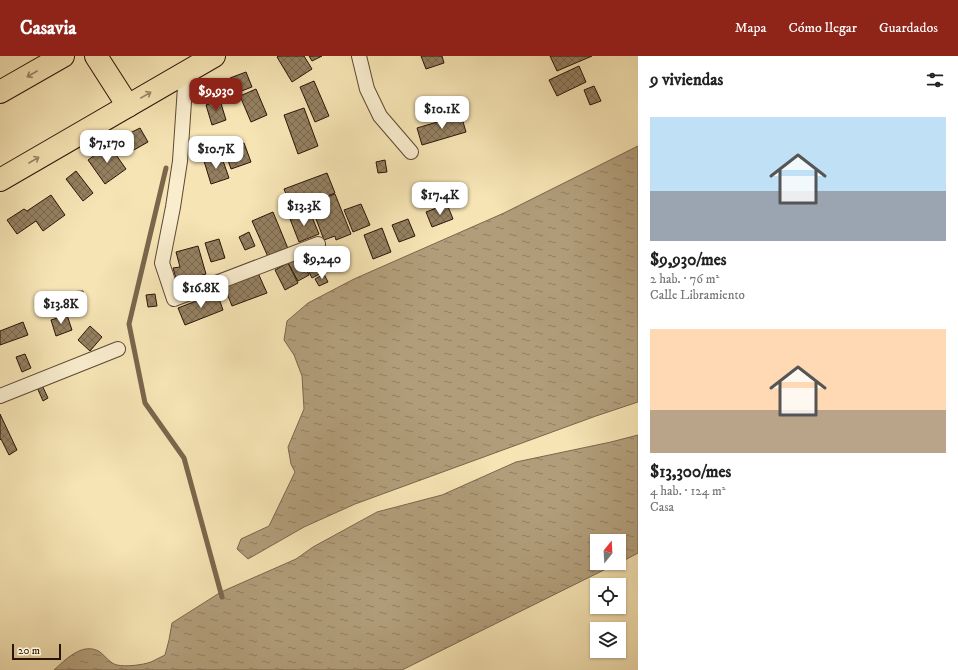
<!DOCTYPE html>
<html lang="es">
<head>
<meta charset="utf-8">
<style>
	body { margin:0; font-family:"IM FELL DW Pica",serif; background:#f6f6f6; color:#222; height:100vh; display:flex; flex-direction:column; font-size:15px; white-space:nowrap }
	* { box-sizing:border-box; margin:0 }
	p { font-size:13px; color:#767676 }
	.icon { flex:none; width:22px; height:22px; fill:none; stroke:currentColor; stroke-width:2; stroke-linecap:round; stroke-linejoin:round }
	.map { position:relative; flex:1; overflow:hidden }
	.details { display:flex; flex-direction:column; background:#fff; width:320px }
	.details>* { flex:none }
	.needle { width:26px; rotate:18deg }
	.tools { position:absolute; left:590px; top:478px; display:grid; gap:8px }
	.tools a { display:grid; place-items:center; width:36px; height:36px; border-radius:0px; background:#fff; box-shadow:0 1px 3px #0004; font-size:20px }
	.scale { position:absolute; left:12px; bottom:10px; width:49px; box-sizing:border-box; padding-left:4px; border:2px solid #2a1408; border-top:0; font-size:11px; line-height:14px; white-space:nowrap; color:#2a1408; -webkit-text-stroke:3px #f9edce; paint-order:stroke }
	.price { position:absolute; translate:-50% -34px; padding:0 9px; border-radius:8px; background:#fff; color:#222; font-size:13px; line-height:26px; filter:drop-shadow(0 1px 2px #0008) }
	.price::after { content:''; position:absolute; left:50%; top:24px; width:12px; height:9px; margin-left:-6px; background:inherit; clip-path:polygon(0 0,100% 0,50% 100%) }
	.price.current { background:#8f2418; color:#fff }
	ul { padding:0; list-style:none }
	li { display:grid; align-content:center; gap:8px; height:212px; padding:0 12px }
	li span { display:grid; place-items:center; height:124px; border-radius:0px; color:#555 }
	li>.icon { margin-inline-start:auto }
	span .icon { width:72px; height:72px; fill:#fffc; stroke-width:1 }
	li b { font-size:17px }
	h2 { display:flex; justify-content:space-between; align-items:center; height:48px; padding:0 12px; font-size:17px }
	header { display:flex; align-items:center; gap:24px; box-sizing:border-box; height:56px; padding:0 20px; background:#8f2418; color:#fff }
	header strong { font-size:19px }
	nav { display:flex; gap:22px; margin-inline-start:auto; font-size:14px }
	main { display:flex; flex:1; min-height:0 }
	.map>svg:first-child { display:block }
	.water { fill:url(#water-ripples); stroke:#7b664c }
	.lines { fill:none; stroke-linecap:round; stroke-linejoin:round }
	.stream { stroke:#7b664c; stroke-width:5 }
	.building { fill:url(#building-cross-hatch); stroke:#2a1408 }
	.minor-casing { stroke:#5d4833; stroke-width:16 }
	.trunk-casing { stroke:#2a1408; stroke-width:24 }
	.minor { stroke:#f9edce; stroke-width:14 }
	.trunk { stroke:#f6e4b4; stroke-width:22 }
	.oneway { stroke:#9a8667 }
</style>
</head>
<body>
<header>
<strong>Casavia</strong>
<nav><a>Mapa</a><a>Cómo llegar</a><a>Guardados</a></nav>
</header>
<main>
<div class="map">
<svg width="638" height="614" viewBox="0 0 638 614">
	<defs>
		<pattern id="water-ripples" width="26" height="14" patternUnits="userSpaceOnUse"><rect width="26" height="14" fill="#b19d7a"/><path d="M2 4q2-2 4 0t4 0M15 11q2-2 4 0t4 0" fill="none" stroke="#907f62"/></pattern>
		<pattern id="building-cross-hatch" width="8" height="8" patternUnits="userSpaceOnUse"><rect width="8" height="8" fill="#948061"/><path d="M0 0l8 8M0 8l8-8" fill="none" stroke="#79684e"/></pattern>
	</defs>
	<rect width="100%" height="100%" fill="#f6e4b4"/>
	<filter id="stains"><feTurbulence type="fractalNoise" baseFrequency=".005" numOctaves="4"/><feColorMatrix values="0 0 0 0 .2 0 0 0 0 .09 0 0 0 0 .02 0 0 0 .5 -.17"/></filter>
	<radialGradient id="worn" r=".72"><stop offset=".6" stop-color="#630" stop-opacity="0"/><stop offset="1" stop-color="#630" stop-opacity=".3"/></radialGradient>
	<g class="water">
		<path d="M638,90V346L596,360L355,448L304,471L248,503L237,493L241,483L269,470L295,416L291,408L288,391L304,353L302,320L294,299L284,284L287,265L308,247L354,223L504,157Z"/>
		<path d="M638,379V497L619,507V485H597V507H618L402,614H54C65,604 83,585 100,596C105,600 111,608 117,609C125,611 143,609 151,606C156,604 160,601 165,599L169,584L172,567L221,536L296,503L313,491L377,456L442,439L516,406L611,386Z"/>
	</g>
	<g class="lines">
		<path class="stream" d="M166,112L129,268L145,347L184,402L222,541"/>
	</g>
	<g class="building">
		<path d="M278,0H304L312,13L292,26L277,1Z"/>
		<path d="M309,0H322L312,5Z"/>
		<path d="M421,0H442L444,7L426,13Z"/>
		<path d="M550,0H592L557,15Z"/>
		<path d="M579,10L586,26L557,40L549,24Z"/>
		<path d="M246,16L252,31L236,37L230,22Z"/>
		<path d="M314,25L329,60L315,66L300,31Z"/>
		<path d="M594,30L601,45L590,49L584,34Z"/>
		<path d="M256,33L267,59L251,66L240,40Z"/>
		<path d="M434,43L438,57L424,61L420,47Z"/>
		<path d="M220,44L226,64L212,69L206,49Z"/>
		<path d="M304,52L318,90L298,98L284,59Z"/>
		<path d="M461,59L466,76L422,89L417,72Z"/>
		<path d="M140,72L148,86L132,95L124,80Z"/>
		<path d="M244,87L251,106L231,113L224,93Z"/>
		<path d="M109,89L126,113L105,128L88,104Z"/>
		<path d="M221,99L229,122L211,128L204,105Z"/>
		<path d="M385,104L387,116L378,117L376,106Z"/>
		<path d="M76,115L93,137L83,145L66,123Z"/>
		<path d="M327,117L335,137L292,153L284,133Z"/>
		<path d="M335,138L351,178L336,184L335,180L324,184L310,147Z"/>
		<path d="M51,139L65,159L43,175L36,165L17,178L7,164L24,153L27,155Z"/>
		<path d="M361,148L370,169L353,176L344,154Z"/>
		<path d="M447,148L453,163L432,171L426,156Z"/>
		<path d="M273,156L289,195L269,203L252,165Z"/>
		<path d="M310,156L319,178L299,186L290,163Z"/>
		<path d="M408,163L415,180L399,186L392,169Z"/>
		<path d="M382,172L391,196L373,203L364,179Z"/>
		<path d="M249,176L255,190L245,194L239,181Z"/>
		<path d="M219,183L225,202L211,206L205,187Z"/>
		<path d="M198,190L206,218L177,226L173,212L180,211L176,196Z"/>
		<path d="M322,190L333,211L312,222L301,201Z"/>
		<path d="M300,201L309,219L298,225L288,207Z"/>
		<path d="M288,207L298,227L285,234L275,214Z"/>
		<path d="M258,217L267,237L232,250L224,230Z"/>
		<path d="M324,218L328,226L319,230L315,223Z"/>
		<path d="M83,235L84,250L69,251L68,236Z"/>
		<path d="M217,237L223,254L185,269L178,252Z"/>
		<path d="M155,238L157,250L148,251L146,239Z"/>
		<path d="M67,259L72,274L56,280L51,264Z"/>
		<path d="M23,266L28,279L0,289V275Z"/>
		<path d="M90,270L102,281L90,295L78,284Z"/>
		<path d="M25,298L31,312L22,316L16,301Z"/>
		<path d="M41,327L48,342L43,345L36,329Z"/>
		<path d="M0,358L17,394L9,399L1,383L0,384Z"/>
	</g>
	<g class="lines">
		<g class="minor-casing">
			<g id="minor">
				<path d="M359,0L367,33L380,60L411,96"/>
				<path d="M186,16L180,105L173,151L162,207L174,243L318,188"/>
				<path d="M0,340L118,293"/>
			</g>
		</g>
		<g class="trunk-casing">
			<g id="trunk">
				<path d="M96,0L128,50"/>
				<path d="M0,36L63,0"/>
				<path d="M0,124L214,0"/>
			</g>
		</g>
		<use href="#minor" class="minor"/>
		<use href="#trunk" class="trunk"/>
	</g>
	<defs><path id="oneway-shaft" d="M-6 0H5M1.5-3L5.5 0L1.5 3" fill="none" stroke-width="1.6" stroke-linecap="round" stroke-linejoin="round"/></defs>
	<g class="oneway">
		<use href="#oneway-shaft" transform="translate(32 18) rotate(150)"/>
		<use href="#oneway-shaft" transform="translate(146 39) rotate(-30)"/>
		<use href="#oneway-shaft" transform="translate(34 104) rotate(-30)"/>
	</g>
	<rect width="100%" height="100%" filter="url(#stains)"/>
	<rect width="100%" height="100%" fill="url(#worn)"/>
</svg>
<div class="tools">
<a><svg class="needle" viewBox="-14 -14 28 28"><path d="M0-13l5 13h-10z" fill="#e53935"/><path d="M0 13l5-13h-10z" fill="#767676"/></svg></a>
<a><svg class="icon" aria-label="locate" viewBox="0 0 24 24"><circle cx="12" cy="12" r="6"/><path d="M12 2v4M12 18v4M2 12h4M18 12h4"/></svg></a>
<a><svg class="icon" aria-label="layers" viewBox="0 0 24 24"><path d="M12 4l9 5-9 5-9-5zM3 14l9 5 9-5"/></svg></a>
</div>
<div class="scale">20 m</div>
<b class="price current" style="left:216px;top:56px">$9,930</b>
<b class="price" style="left:442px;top:74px">$10.1K</b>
<b class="price" style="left:107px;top:108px">$7,170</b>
<b class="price" style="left:216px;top:114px">$10.7K</b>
<b class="price" style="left:440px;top:160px">$17.4K</b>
<b class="price" style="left:304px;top:171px">$13.3K</b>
<b class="price" style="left:322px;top:224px">$9,240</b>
<b class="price" style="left:201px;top:253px">$16.8K</b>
<b class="price" style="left:61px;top:269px">$13.8K</b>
</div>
<section class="details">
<h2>9 viviendas<svg class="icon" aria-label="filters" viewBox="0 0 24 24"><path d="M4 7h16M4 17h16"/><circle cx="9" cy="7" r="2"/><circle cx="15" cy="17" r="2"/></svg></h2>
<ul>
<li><span style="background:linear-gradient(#bfe0f5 60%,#9aa5b1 0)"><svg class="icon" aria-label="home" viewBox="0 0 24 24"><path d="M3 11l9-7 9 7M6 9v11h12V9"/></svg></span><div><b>$9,930/mes</b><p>2 hab. · 76 m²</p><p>Calle Libramiento</p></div></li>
<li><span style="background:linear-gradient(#ffd9b3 65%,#b9a48a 0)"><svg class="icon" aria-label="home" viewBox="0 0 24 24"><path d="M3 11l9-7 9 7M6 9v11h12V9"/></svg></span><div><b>$13,300/mes</b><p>4 hab. · 124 m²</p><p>Casa</p></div></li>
</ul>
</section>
</main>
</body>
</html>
